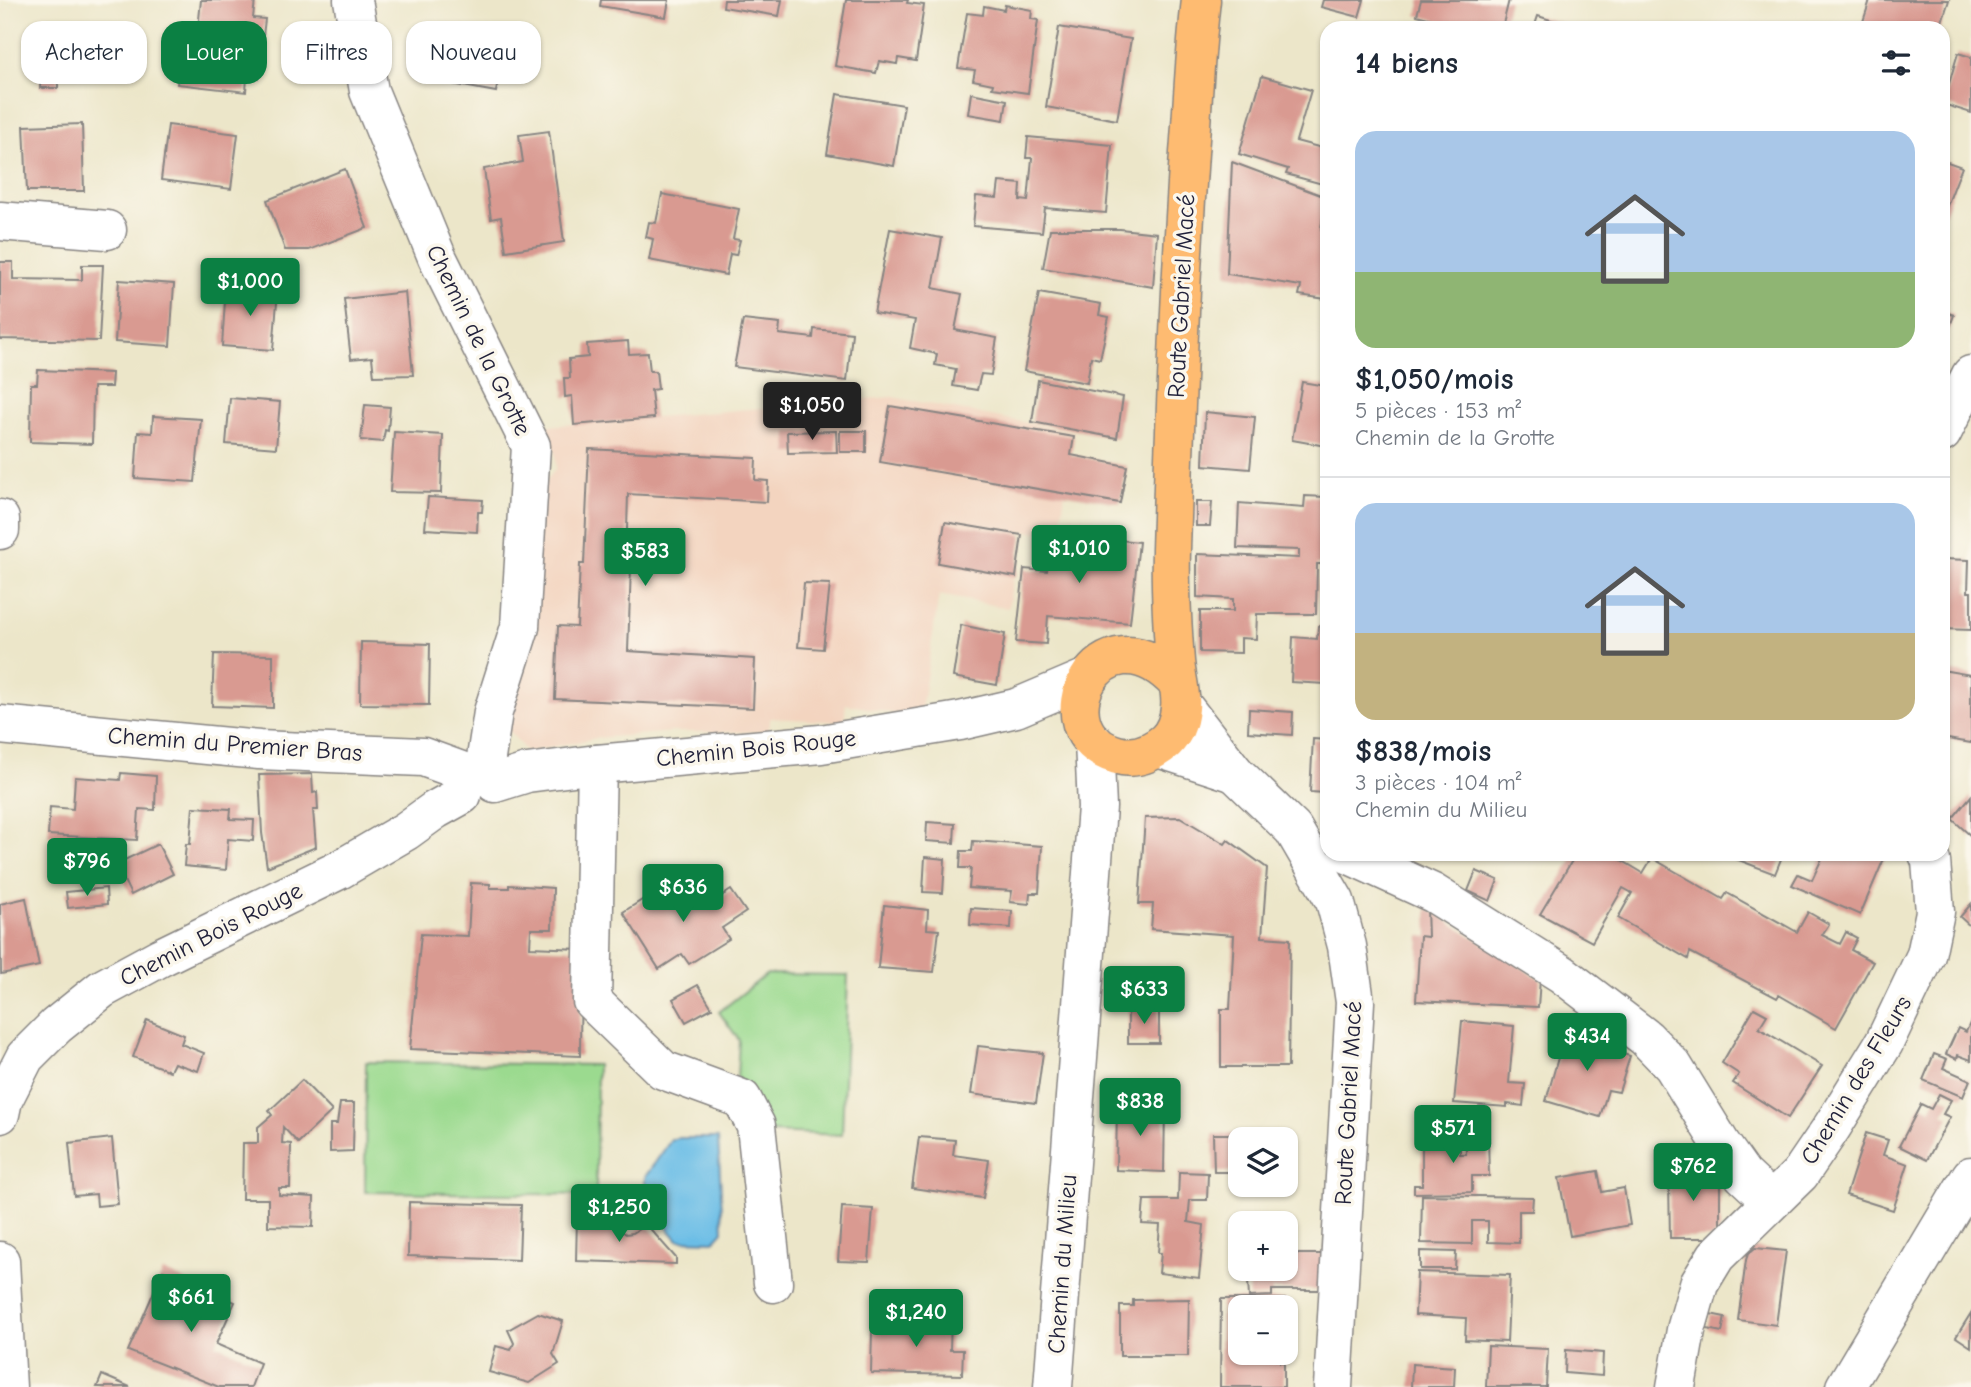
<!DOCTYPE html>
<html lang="fr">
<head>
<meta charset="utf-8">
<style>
	body { margin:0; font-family:"Comic Neue",sans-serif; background:#f2f2f3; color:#1f2937; height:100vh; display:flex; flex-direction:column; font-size:26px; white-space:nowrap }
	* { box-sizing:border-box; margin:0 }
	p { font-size:23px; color:#747a83 }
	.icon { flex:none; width:38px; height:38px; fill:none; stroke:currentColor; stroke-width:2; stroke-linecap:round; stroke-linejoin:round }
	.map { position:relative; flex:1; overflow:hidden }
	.side { position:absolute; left:1320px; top:21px; width:630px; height:840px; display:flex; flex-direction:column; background:#fff; border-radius:21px; box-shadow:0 2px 5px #0004 }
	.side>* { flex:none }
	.banner { position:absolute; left:21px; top:21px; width:665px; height:63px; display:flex; gap:14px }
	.controls { position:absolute; left:1228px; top:1127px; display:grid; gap:14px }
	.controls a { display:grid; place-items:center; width:70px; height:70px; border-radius:14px; background:#fff; box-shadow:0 2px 5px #0004; font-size:35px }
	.price { position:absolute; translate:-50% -60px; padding:0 16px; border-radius:7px; background:#0b8043; color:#fff; font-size:23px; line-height:46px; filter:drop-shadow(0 2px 4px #0008) }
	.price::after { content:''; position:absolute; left:50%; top:42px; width:21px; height:16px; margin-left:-10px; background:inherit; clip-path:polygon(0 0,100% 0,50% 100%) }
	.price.selected { background:#222; color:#fff }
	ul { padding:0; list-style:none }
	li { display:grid; align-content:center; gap:14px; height:371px; padding:0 35px }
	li+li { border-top:2px solid #e0e1e3 }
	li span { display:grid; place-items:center; height:217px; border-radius:21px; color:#555 }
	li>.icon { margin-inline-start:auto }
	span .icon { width:126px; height:126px; fill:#fffc; stroke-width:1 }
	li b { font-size:30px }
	h2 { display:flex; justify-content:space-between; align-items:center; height:84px; padding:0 35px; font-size:30px }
	.tag { padding:0 24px; border-radius:21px; background:#fff; box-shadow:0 2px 5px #0004; font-size:24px; line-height:63px }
	.tag.selected { background:#0b8043; color:#fff }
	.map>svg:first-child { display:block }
	.built { fill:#f3d4bf }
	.green { fill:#9bda8f; stroke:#5e7e65; stroke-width:2 }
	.water { fill:#6abde6; stroke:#467090; stroke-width:2 }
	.building { fill:#d99a91 }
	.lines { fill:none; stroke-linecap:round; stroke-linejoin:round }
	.minor-casing { stroke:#878482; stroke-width:41 }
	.major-casing { stroke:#878482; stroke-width:41 }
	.minor { stroke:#fff; stroke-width:38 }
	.major { stroke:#febb71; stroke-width:38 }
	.labels { text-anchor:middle; stroke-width:7; stroke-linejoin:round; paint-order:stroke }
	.street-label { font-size:24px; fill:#22223b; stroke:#fbf7ec }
</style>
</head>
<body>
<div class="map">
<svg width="1971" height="1387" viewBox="0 0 1971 1387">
	<rect width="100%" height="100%" fill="#fbf7ec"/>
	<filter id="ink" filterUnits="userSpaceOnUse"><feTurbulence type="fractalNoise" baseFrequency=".0143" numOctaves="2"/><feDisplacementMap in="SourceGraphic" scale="14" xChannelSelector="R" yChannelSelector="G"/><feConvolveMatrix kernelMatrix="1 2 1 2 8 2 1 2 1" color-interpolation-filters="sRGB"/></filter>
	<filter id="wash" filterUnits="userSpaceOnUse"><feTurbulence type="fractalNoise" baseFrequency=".00686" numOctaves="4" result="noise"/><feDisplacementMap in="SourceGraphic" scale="28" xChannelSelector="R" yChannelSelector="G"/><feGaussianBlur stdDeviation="1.57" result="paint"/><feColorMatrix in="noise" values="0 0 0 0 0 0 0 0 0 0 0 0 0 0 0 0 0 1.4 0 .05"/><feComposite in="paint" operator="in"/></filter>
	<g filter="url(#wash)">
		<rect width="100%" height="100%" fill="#ece6c9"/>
		<path class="built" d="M892,397L1074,432L1059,533L1022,531L1008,608L939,595L920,716H907L846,704L844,722L770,718L767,732H672L596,738L527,752L506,727L545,482L556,469L555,451L538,427Z"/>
		<g class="green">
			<path d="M767,974L848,975L842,1135L770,1132L737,1077L739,1040L719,1012Z"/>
			<path d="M366,1062L597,1065L596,1195L365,1192Z"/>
		</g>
		<path class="water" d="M677,1138H718L723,1231L714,1241L678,1240L645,1202V1177L671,1140Z"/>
		<g id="blocks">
			<g class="building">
				<path d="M201,0H255L253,18L265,19L258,78L247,77L246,92L177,84L180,64L174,63L178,27L198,29Z"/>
				<path d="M601,0H669L666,17L600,6Z"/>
				<path d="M724,0H782L779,16L723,7Z"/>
				<path d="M846,0H908L907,3L924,5L916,61L898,58L897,64L879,61L876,73L835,66Z"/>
				<path d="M1323,0H1364L1359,17L1321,7Z"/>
				<path d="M1421,0H1509L1502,28H1465L1417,15Z"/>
				<path d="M1870,0H1949L1940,28H1861Z"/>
				<path d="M1005,5L1032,10L1031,19L1038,20L1028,93L992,88L993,84L973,80L975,70L958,68L967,13L983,15L984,6L1004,10Z"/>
				<path d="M1538,16L1573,27V28H1534Z"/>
				<path d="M1059,27L1131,39L1117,120L1046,107Z"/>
				<path d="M444,37L504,48L496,92L436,81Z"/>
				<path d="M1958,53L1971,57V113L1943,104Z"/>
				<path d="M41,73L58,74V88H40Z"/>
				<path d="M1262,76L1311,90L1296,141L1326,149V185L1286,174L1288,169L1239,154Z"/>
				<path d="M971,93L1007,100L1004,120L968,114Z"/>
				<path d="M837,94L904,105L894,166L827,154Z"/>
				<path d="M82,124L84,191H27L24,126Z"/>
				<path d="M168,125L238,134L231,189L161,180Z"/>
				<path d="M549,131L564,242L506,251L501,217L491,219L484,169L523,162L519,135Z"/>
				<path d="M1028,137L1112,145L1106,213L1045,208L1042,232L973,226L976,196L997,198L999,182L1021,184L1020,200L1028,201L1032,158H1026Z"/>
				<path d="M1942,160L1962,167L1943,216H1942Z"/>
				<path d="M1232,162L1326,197L1321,229L1326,230V299L1299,295L1301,286L1227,274Z"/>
				<path d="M345,169L367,228L309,250H285L267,200Z"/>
				<path d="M662,194L739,209L733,239L740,240L736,255L730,254L726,275L649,260L653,239L646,237L649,222L656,223Z"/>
				<path d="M890,229L942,238L933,288L962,294L955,330L997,338L991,375L981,374L977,390L953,386L956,369L935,365L937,354L910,348L915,320L874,313Z"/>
				<path d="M1050,229H1120L1157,233L1153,287L1043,268Z"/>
				<path d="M0,262H13V279L82,280V265H103L99,341L0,339Z"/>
				<path d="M119,280L174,284L170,346L115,342Z"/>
				<path d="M226,286L278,290L273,350L222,346Z"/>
				<path d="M405,292L413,375L374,376L372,357L351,359L344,299Z"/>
				<path d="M1039,293L1101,304L1099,315L1109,317L1100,359L1091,357L1087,383L1024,371Z"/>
				<path d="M1942,311L1954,315L1943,346H1942Z"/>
				<path d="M743,320L780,324L779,334L813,338L814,329L852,333L847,381L734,367Z"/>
				<path d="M628,341L629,354L648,353L650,371H656L658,389L651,390L654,418L574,425L572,396L565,397L564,378H570L569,359L588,357L587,344Z"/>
				<path d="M38,370L112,373L111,387H93L92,444L30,442L31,384H37Z"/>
				<path d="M1038,380L1123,397L1117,438L1032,422Z"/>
				<path d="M1302,382L1326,386V446L1292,440Z"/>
				<path d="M230,398L280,402L276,448L226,444Z"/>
				<path d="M365,405L390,407L388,431L385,430L383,442L361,440Z"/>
				<path d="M890,406L1074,437L1071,455L1127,466L1120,503L880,462Z"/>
				<path d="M1205,412L1255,417L1250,469L1203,465Z"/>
				<path d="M153,416L201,419L195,482L135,478L138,432L152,433Z"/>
				<path d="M836,431L837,452L788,453L787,432Z"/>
				<rect x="840" y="431" width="26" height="21"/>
				<path d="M394,432L443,435L441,493L390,492Z"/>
				<path d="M589,449L756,458L755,480L768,481L767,502L628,494L626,565L631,566L628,651L755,659L753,708L555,699L558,626L577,627L580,564H584Z"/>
				<path d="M1305,496L1326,497V564H1317L1316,614H1257L1256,639L1241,638V653L1200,652V611H1233V599L1197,597V554L1299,558V550L1237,548L1239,503L1304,508Z"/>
				<path d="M428,497L483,500L482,512H478L477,532L425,529Z"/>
				<path d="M1196,502H1212L1210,526H1196Z"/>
				<path d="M945,522L1022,535L1016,577L938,563Z"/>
				<path d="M1051,533L1139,542L1130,623L1048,616L1046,644L1016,642L1024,569L1047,571Z"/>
				<path d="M1942,559L1969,560L1968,592H1971V630L1942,629Z"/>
				<path d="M804,583L830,584L823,649L798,647Z"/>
				<path d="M961,625L1005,634L997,685L953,677Z"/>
				<path d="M1318,626L1326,627V684L1291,682L1293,637L1317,639Z"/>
				<path d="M361,642L430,644L429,705L360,704Z"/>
				<path d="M214,654L273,655V708L212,706Z"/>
				<path d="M1942,670L1971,675V743L1942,738L1945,715H1942Z"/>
				<path d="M1249,709L1293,712L1292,735L1248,732Z"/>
				<path d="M1313,739L1326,740V793L1310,792Z"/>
				<path d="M121,773L156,776L155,810L139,809L137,840L48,835L50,807L73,809L75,777L120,780Z"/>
				<path d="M312,774L313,793L317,792L318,810H313L316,847L267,867L262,833L259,775Z"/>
				<path d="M1971,796V836L1952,819Z"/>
				<path d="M193,807L231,809L230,819L254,820L253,841L228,839L226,870L184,866L186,844H190Z"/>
				<path d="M1180,817L1225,844L1228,840L1267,868L1262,937L1290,939L1288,1067H1221V1009H1230L1234,935L1151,929L1153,904H1139L1145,818Z"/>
				<path d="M927,822L955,824L954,843L926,841Z"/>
				<path d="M973,841L1042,846L1039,893H1030L1029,904L1010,902L1012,891L969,888L971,868H960L961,851H972Z"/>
				<path d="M158,844L173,874L131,895L116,864Z"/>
				<path d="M1576,854H1611L1643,873L1652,858L1723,899L1727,893L1797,932L1808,912L1829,924L1822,935L1840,944L1846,932L1857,938L1851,950L1873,962L1836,1028L1779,995L1777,998L1690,952L1688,959L1618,918L1632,893L1623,888L1592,942L1540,914Z"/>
				<path d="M1723,854H1783L1775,874Z"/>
				<path d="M1824,854H1886L1860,915L1792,885L1798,874L1812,880Z"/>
				<path d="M925,857L945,859L943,893L923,892Z"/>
				<path d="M1476,871L1498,880L1490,901L1468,891Z"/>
				<path d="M471,883L490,884V888H509V885L553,888L552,929H531L530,947L581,949L580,1056L410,1049L421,934L468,936Z"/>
				<path d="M693,883L708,905L731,890L746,912L722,928L729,939L689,964L682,954L659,969L623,912L655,892L661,903Z"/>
				<path d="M106,888L107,904L68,908L66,892Z"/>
				<path d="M26,898L39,966L1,974L0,904Z"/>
				<path d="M1971,904V927L1960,917Z"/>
				<path d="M884,905L928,910L927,929L939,930L934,972L878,968Z"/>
				<path d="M971,908L1012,911L1011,928L970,925Z"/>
				<path d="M1427,908L1540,979L1538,1007L1416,1001L1420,936L1428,937Z"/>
				<path d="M698,985L712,1008L686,1022L673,999Z"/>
				<rect x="1128" y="1008" width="31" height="35"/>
				<path d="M1754,1008L1767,1015L1759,1028L1822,1066L1788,1118L1733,1083L1739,1074L1722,1063Z"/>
				<path d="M147,1020L184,1035L181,1044L204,1053L198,1071L174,1063L170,1071L133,1057Z"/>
				<path d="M1462,1021L1514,1026L1509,1083L1525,1084L1523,1106L1507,1104V1107L1454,1103Z"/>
				<path d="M1971,1021V1060L1958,1055L1957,1059L1946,1054L1958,1028L1966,1032Z"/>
				<path d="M1566,1029L1618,1043L1615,1052L1630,1056L1619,1092L1608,1090L1600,1117L1546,1101Z"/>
				<path d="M978,1046L1043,1053L1036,1103L971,1094Z"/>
				<path d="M1934,1054L1947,1059L1943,1068L1970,1080L1963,1097L1923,1080Z"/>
				<path d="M302,1080L332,1111L298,1143L283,1127L282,1143L291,1144L290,1188H279V1195L314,1197L313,1227L268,1226V1199H242L243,1143H258V1127L272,1115L269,1111Z"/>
				<path d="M1939,1094L1951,1100L1943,1114L1950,1117L1927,1160L1899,1146L1921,1104L1931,1109Z"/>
				<path d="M340,1103H354L353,1151L330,1152V1124H337Z"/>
				<path d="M1117,1104L1165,1106L1164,1172L1116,1170Z"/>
				<path d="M1866,1133L1888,1140L1883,1155L1908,1164L1893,1210L1846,1195Z"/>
				<path d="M1213,1134H1271V1139H1241V1172H1214Z"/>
				<path d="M1466,1135H1488L1489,1176H1472V1192L1414,1193V1185H1422V1143L1460,1142V1154H1466Z"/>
				<path d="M919,1137L955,1140L953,1155L989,1160L983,1198L912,1188Z"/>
				<path d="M112,1138L118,1204L97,1206L96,1194L74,1196L69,1143Z"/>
				<path d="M1704,1162L1705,1181H1720V1229L1712,1238H1670L1669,1182L1672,1181L1671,1164Z"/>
				<path d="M1598,1171L1602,1192L1624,1188L1630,1225L1570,1236L1559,1178Z"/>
				<path d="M1179,1172L1208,1173L1207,1200H1190L1188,1222L1204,1225L1199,1278L1159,1273L1161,1253H1158L1160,1225L1142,1224L1144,1200H1178Z"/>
				<path d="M1422,1195L1533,1197L1532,1211H1519V1243L1488,1242V1221H1472V1244L1421,1243Z"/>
				<path d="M409,1202L521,1205L519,1260L408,1256Z"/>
				<path d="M842,1207L873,1209L869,1262L838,1261Z"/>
				<path d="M577,1218H619V1229L626,1234L633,1233L646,1224L676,1258V1264L576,1261Z"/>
				<path d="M1755,1248L1786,1251L1776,1325L1738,1320L1746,1260L1748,1254Z"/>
				<path d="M1420,1251L1456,1252L1455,1269H1420Z"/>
				<path d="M1286,1254H1323L1321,1290H1272V1296L1249,1297L1248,1281H1259V1269H1286Z"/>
				<path d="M163,1271L235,1302L216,1344L260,1363L251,1387H219L128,1351Z"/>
				<path d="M1417,1272L1510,1275L1507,1342L1465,1340L1466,1318L1415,1315Z"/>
				<path d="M1189,1299L1188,1356H1120V1306H1133V1300Z"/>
				<path d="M1221,1299H1285V1307H1241V1353H1280V1362H1284V1387H1220Z"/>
				<path d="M538,1313L563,1321L553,1354L559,1364L529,1383L489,1372L496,1346L511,1350L514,1343L508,1330Z"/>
				<path d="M1971,1313V1347L1956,1337Z"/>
				<path d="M1710,1314L1725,1317L1722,1332L1707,1329Z"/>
				<path d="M906,1318L951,1319L950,1350H963L962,1375L871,1373L872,1329L906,1330Z"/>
				<path d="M1488,1346L1548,1349L1546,1387H1486Z"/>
				<path d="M1566,1350L1603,1353L1602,1376L1565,1373Z"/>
				<path d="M1412,1364L1455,1367L1454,1387H1411Z"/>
				<path d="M102,1375L130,1387H97Z"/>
			</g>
		</g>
	</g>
	<g filter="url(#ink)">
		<use href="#blocks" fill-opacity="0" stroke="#878482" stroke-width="2"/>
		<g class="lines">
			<g class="minor-casing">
				<g id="minor">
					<path d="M353,0L369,91L437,257L531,446L520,627L493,712L484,771"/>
					<path d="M0,221L107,230"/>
					<path d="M1942,433L1971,375"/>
					<path d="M0,519V530"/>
					<path d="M1181,704L1235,773L1293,829L1335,901L1347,946L1355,1002L1333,1387"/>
					<path d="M0,725L259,750L423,757L467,773"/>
					<path d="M1158,748L1235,773"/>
					<path d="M597,764L592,1001L663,1070L742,1099L756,1126L773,1283"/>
					<path d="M495,783L527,773L597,764L821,744L960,721L1016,708L1089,677"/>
					<path d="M1348,854L1433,893L1562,974L1646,1038L1673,1066L1721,1144L1743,1175L1771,1201"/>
					<path d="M0,1114L3,1100L25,1057L56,1026L102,989L161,957L339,870L406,831L435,810L462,795"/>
					<path d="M0,1261L7,1387"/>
					<path d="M1053,1387L1097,807L1094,742"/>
					<path d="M1676,1387L1686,1330L1699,1284L1716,1256L1800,1174L1832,1127L1884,1043L1926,955L1935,912L1931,861L1928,854"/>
					<path d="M1845,1387L1971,1176"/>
				</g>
			</g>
			<g class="major-casing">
				<path id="major" d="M1176,681C1099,602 1037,733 1117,755C1136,760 1152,753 1166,741C1175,732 1179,720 1180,708C1182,693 1176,676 1175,661C1172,623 1170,587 1171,550C1175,417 1180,285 1189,153C1193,102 1195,51 1201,0"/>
			</g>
			<use href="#minor" class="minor"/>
			<use href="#major" class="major"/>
		</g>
	</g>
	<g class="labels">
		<g class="street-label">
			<text transform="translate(1181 296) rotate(-87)" y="8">Route Gabriel Macé</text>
			<text transform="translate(479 340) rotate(64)" y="8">Chemin de la Grotte</text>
			<text transform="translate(235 744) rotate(4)" y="8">Chemin du Premier Bras</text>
			<text transform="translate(756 748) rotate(-6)" y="8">Chemin Bois Rouge</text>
			<text transform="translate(211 934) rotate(-27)" y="8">Chemin Bois Rouge</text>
			<text transform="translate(1856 1080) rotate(-59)" y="8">Chemin des Fleurs</text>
			<text transform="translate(1348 1103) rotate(-87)" y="8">Route Gabriel Macé</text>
			<text transform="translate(1062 1264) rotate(-86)" y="8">Chemin du Milieu</text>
		</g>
	</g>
</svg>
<div class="controls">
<a><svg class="icon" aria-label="layers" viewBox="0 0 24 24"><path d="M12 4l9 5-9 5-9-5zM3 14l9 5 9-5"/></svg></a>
<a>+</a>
<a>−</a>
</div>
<b class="price" style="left:250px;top:318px">$1,000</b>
<b class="price selected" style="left:812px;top:442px">$1,050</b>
<b class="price" style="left:1079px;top:585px">$1,010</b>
<b class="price" style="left:645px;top:588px">$583</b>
<b class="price" style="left:87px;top:898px">$796</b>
<b class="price" style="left:683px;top:924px">$636</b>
<b class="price" style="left:1144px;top:1026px">$633</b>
<b class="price" style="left:1587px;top:1073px">$434</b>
<b class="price" style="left:1140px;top:1138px">$838</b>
<b class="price" style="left:1453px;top:1165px">$571</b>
<b class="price" style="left:1693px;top:1203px">$762</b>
<b class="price" style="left:619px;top:1244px">$1,250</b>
<b class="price" style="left:191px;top:1334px">$661</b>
<b class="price" style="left:916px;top:1349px">$1,240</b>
<div class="banner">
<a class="tag">Acheter</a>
<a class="tag selected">Louer</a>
<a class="tag">Filtres</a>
<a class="tag">Nouveau</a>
</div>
<section class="side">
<h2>14 biens<svg class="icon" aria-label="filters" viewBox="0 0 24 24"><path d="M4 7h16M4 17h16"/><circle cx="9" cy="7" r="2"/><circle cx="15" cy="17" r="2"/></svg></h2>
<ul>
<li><span style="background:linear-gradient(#a9c7e8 65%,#8fb573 0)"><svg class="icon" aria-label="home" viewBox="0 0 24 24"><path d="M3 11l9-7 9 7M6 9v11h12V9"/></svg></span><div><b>$1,050/mois</b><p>5 pièces · 153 m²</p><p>Chemin de la Grotte</p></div></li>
<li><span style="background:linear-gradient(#a9c7e8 60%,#c2b280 0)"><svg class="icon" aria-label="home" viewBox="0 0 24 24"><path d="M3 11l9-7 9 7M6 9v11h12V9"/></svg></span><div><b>$838/mois</b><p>3 pièces · 104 m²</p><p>Chemin du Milieu</p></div></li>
</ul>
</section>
</div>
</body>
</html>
